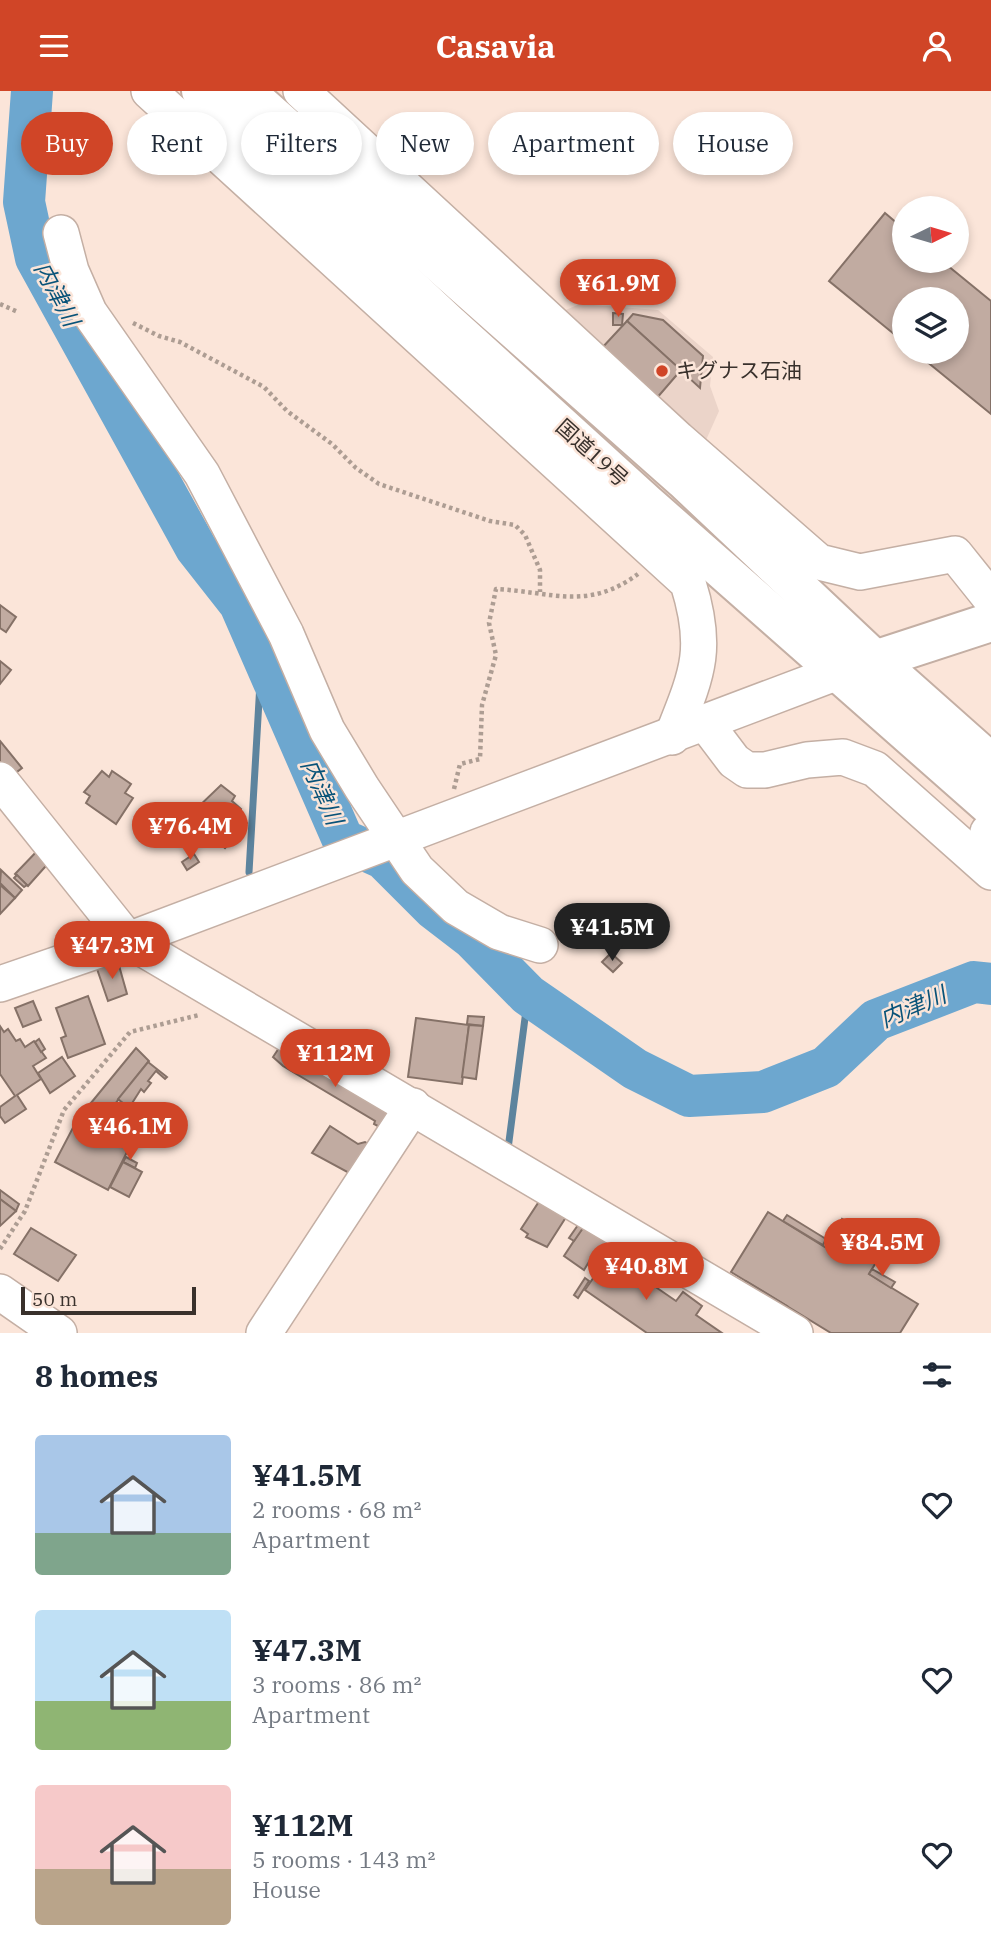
<!DOCTYPE html>
<html lang="en">
<head>
<meta charset="utf-8">
<style>
	body { margin:0; font-family:"IBM Plex Serif","Noto Sans JP",serif; background:#f6f6f7; color:#1f2937; height:100vh; display:flex; flex-direction:column; font-size:26px; white-space:nowrap }
	* { box-sizing:border-box; margin:0 }
	p { font-size:23px; color:#747a83 }
	.icon { flex:none; width:38px; height:38px; fill:none; stroke:currentColor; stroke-width:2; stroke-linecap:round; stroke-linejoin:round }
	.map { position:relative; height:1242px; overflow:hidden }
	.drawer { display:flex; flex-direction:column; background:#fff; flex:1 }
	.drawer>* { flex:none }
	.hud { position:absolute; left:21px; top:21px; width:950px; height:63px; display:flex; gap:14px }
	.needle { width:46px; rotate:85deg }
	.tools { position:absolute; left:892px; top:105px; display:grid; gap:14px }
	.tools a { display:grid; place-items:center; width:77px; height:77px; border-radius:50%; background:#fff; box-shadow:0 4px 10px #0003; font-size:35px }
	.scale { position:absolute; left:21px; bottom:18px; width:175px; box-sizing:border-box; padding-left:7px; border:4px solid #39312c; border-top:0; font-size:19px; line-height:24px; white-space:nowrap; color:#39312c; -webkit-text-stroke:5px #fbe5d9; paint-order:stroke }
	.price { position:absolute; translate:-50% -60px; padding:0 16px; border-radius:24px; background:#d04527; color:#fff; font-size:23px; line-height:46px; filter:drop-shadow(0 2px 4px #0008) }
	.price::after { content:''; position:absolute; left:50%; top:42px; width:21px; height:16px; margin-left:-10px; background:inherit; clip-path:polygon(0 0,100% 0,50% 100%) }
	.price.current { background:#222; color:#fff }
	ul { padding:0; list-style:none }
	li { display:flex; align-items:center; gap:21px; height:175px; padding:0 35px }
	li span { display:grid; place-items:center; flex:none; width:196px; height:140px; border-radius:7px; color:#555 }
	li>.icon { margin-inline-start:auto }
	span .icon { width:84px; height:84px; fill:#fffc; stroke-width:1 }
	li b { font-size:30px }
	h2 { display:flex; justify-content:space-between; align-items:center; height:84px; padding:0 35px; font-size:30px }
	.pill { padding:0 24px; border-radius:32px; background:#fff; box-shadow:0 4px 10px #0003; font-size:24px; line-height:63px }
	.pill.current { background:#d04527; color:#fff }
	header { display:flex; justify-content:space-between; align-items:center; height:91px; padding:0 35px; background:#d04527; color:#fff; font-size:32px; font-weight:700 }
	.map>svg:first-child { display:block }
	.commercial { fill:#ebd4c9 }
	.lines { fill:none; stroke-linecap:round; stroke-linejoin:round }
	.stream { stroke:#5d849e; stroke-width:7 }
	.river { stroke:#6da7cf; stroke-width:42 }
	.building { fill:#c1aba1; stroke:#857167; stroke-width:2 }
	.minor-casing { stroke:#c4afa4; stroke-width:38 }
	.major-casing { stroke:#c4afa4; stroke-width:42 }
	.highway-casing { stroke:#c4afa4; stroke-width:42 }
	.path { stroke:#ad9d93; stroke-width:4.5; stroke-dasharray:3.5 3.5; stroke-linecap:butt }
	.minor { stroke:#fff; stroke-width:35 }
	.major { stroke:#fff; stroke-width:38 }
	.highway { stroke:#fff; stroke-width:38 }
	.poi-dot { fill:#d04527; stroke:#fbe5d9; stroke-width:2.5 }
	.labels { text-anchor:middle; stroke-width:5; stroke-linejoin:round; paint-order:stroke }
	.poi-label { font-size:21px; fill:#39312c; stroke:#fbe5d9; text-anchor:start }
	.street-label { font-size:21px; fill:#39312c; stroke:#fbe5d9 }
	.water-label { font-size:23px; font-style:italic; fill:#095379; stroke:#fbe5d9 }
</style>
</head>
<body>
<header><svg class="icon" aria-label="menu" viewBox="0 0 24 24"><path d="M4 6h16M4 12h16M4 18h16"/></svg>Casavia<svg class="icon" aria-label="person" viewBox="0 0 24 24"><circle cx="12" cy="8" r="4"/><path d="M4 21q1-7 8-7t8 7"/></svg></header>
<div class="map">
<svg width="991" height="1242" viewBox="0 0 991 1242">
	<rect width="100%" height="100%" fill="#fbe5d9"/>
	<path class="commercial" d="M580,213L658,219L713,266L710,295L719,320L702,358L551,225Z"/>
	<g class="lines">
		<g class="stream">
			<path d="M249,781L262,558"/>
			<path d="M508,1058L528,904"/>
		</g>
		<path class="river" d="M32,0L24,111L36,167L196,457L240,513L343,749L383,767L433,817L472,847L528,904L635,978L689,1005L763,1001L826,976L876,929L974,891L991,893"/>
	</g>
	<g class="building">
		<path d="M885,122L905,139V170H942L991,210V323L915,261H957V208H905V252L829,190Z"/>
		<path d="M613,222L623,223L622,234H613Z"/>
		<path d="M633,223L663,229L703,265L700,297L627,230Z"/>
		<path d="M627,230L681,279L656,308L601,258Z"/>
		<path d="M0,514L16,526L6,541L0,537Z"/>
		<path d="M0,570L11,579L0,593Z"/>
		<path d="M0,650L22,677L9,687L0,676Z"/>
		<path d="M102,680L109,686L112,680L131,693L125,702L133,707L116,733L86,712L90,705L84,701Z"/>
		<path d="M221,694L235,705L232,710L241,718L238,724L247,732L225,757L192,728L197,723L194,720Z"/>
		<path d="M41,756L53,767L28,795L15,783Z"/>
		<path d="M194,763L199,771L187,779L182,771Z"/>
		<path d="M1,779L22,799L15,807L0,792Z"/>
		<path d="M17,784L27,794L24,796L14,787Z"/>
		<path d="M0,794L15,807L0,823Z"/>
		<path d="M611,862L622,872L613,881L602,871Z"/>
		<path d="M118,871L127,903L108,910L97,878Z"/>
		<path d="M88,905L105,953L68,967L61,947L66,945L56,917Z"/>
		<path d="M33,910L41,929L23,936L15,917Z"/>
		<path d="M468,925L484,926L483,935L467,933Z"/>
		<path d="M416,927L469,934L462,993L408,986Z"/>
		<path d="M469,934L483,935L476,988L462,986Z"/>
		<path d="M0,935L4,941L8,938L16,950L20,948L25,956L34,950L46,967L33,975L41,988L17,1004L26,1018L5,1032L0,1025V1016L15,1005L0,983Z"/>
		<path d="M39,948L45,958L41,961L35,951Z"/>
		<path d="M136,957L149,970L95,1038L77,1029Z"/>
		<path d="M279,957L394,1024L385,1039L374,1033L375,1030L283,975L273,966Z"/>
		<path d="M62,966L75,985L50,1002L38,982Z"/>
		<path d="M148,971L167,986L165,988L156,980L148,990L151,992L144,1001L141,998L129,1017L118,1008Z"/>
		<path d="M77,1029L129,1057L108,1099L55,1071Z"/>
		<path d="M99,1032L133,1050L129,1057L95,1038Z"/>
		<path d="M330,1035L358,1053L365,1051L374,1056L351,1083L312,1062Z"/>
		<path d="M126,1066L137,1072L135,1077L123,1071Z"/>
		<path d="M123,1071L142,1081L129,1106L110,1096Z"/>
		<path d="M0,1099L19,1113L16,1120L0,1108Z"/>
		<path d="M542,1106L568,1123L547,1156L526,1146L528,1143L521,1138Z"/>
		<path d="M0,1108L16,1120L0,1135Z"/>
		<path d="M768,1121L825,1156L842,1128L886,1155L869,1183L918,1213L900,1242H831L731,1181Z"/>
		<path d="M787,1124L826,1148L823,1154L783,1130Z"/>
		<path d="M587,1130L610,1146L594,1171L590,1169L584,1179L564,1165Z"/>
		<path d="M578,1134L583,1137L574,1150L569,1147Z"/>
		<path d="M31,1137L76,1164L58,1190L14,1163Z"/>
		<path d="M609,1164L676,1210L683,1201L702,1215L696,1224L722,1242H647L585,1199Z"/>
		<path d="M872,1178L895,1191L891,1197L869,1183Z"/>
		<path d="M585,1187L589,1190L578,1207L574,1204Z"/>
		<path d="M746,1190L787,1215L783,1221L742,1196Z"/>
	</g>
	<g class="lines">
		<g class="minor-casing">
			<g id="minor">
				<path d="M149,0L688,492C709,559 697,583 672,646"/>
				<path d="M301,0L678,348L819,471L860,481L955,463L991,508"/>
				<path d="M61,142L71,180L89,221L202,383L286,543L327,639L362,697L417,779L456,816L499,841L540,854"/>
				<path d="M706,633L734,670L747,679H765L807,669L843,666L875,678L991,781"/>
				<path d="M0,689L128,849L795,1242"/>
				<path d="M988,741L991,744"/>
				<path d="M0,893L128,849L838,581"/>
				<path d="M0,1201L59,1242"/>
				<path d="M264,1242L413,1015"/>
			</g>
		</g>
		<g class="major-casing">
			<path id="major" d="M847,578L991,531"/>
		</g>
		<g class="highway-casing">
			<g id="highway">
				<path d="M201,0L447,231L646,412L991,716"/>
				<path d="M245,0L684,389L875,569L991,672"/>
			</g>
		</g>
		<g class="path">
			<path d="M0,213L18,221"/>
			<path d="M133,232L159,245L180,251L264,296L287,320L332,353L356,377L379,393L490,430L515,434L525,444L540,479V501"/>
			<path d="M454,698L460,673L480,668L482,614L496,564L489,532L496,498C553,501 588,520 638,483"/>
			<path d="M0,1158L25,1120L64,1019L130,941L199,924"/>
		</g>
		<use href="#minor" class="minor"/>
		<use href="#major" class="major"/>
		<use href="#highway" class="highway"/>
	</g>
	<circle class="poi-dot" cx="662" cy="280" r="7"/>
	<g class="labels">
		<g class="poi-label">
			<text x="676" y="287">キグナス石油</text>
		</g>
		<g class="street-label">
			<text transform="translate(592 362) rotate(42)" y="7">国道19号</text>
		</g>
		<g class="water-label">
			<text transform="translate(57 203) rotate(62)" y="8">内津川</text>
			<text transform="translate(322 701) rotate(66)" y="8">内津川</text>
			<text transform="translate(913 916) rotate(-23)" y="8">内津川</text>
		</g>
	</g>
</svg>
<div class="tools">
<a><svg class="needle" viewBox="-14 -14 28 28"><path d="M0-13l5 13h-10z" fill="#e53935"/><path d="M0 13l5-13h-10z" fill="#747a83"/></svg></a>
<a><svg class="icon" aria-label="layers" viewBox="0 0 24 24"><path d="M12 4l9 5-9 5-9-5zM3 14l9 5 9-5"/></svg></a>
</div>
<div class="scale">50 m</div>
<b class="price" style="left:618px;top:228px">¥61.9M</b>
<b class="price" style="left:190px;top:771px">¥76.4M</b>
<b class="price current" style="left:612px;top:872px">¥41.5M</b>
<b class="price" style="left:112px;top:890px">¥47.3M</b>
<b class="price" style="left:335px;top:998px">¥112M</b>
<b class="price" style="left:130px;top:1071px">¥46.1M</b>
<b class="price" style="left:882px;top:1187px">¥84.5M</b>
<b class="price" style="left:646px;top:1211px">¥40.8M</b>
<div class="hud">
<a class="pill current">Buy</a>
<a class="pill">Rent</a>
<a class="pill">Filters</a>
<a class="pill">New</a>
<a class="pill">Apartment</a>
<a class="pill">House</a>
</div>
</div>
<section class="drawer">
<h2>8 homes<svg class="icon" aria-label="filters" viewBox="0 0 24 24"><path d="M4 7h16M4 17h16"/><circle cx="9" cy="7" r="2"/><circle cx="15" cy="17" r="2"/></svg></h2>
<ul>
<li><span style="background:linear-gradient(#a9c7e8 70%,#7fa58c 0)"><svg class="icon" aria-label="home" viewBox="0 0 24 24"><path d="M3 11l9-7 9 7M6 9v11h12V9"/></svg></span><div><b>¥41.5M</b><p>2 rooms · 68 m²</p><p>Apartment</p></div><svg class="icon" aria-label="heart" viewBox="0 0 24 24"><path d="M12 20l-8-8c-3-5 5-10 8-4 3-6 11-1 8 4z"/></svg></li>
<li><span style="background:linear-gradient(#bfe0f5 65%,#8fb573 0)"><svg class="icon" aria-label="home" viewBox="0 0 24 24"><path d="M3 11l9-7 9 7M6 9v11h12V9"/></svg></span><div><b>¥47.3M</b><p>3 rooms · 86 m²</p><p>Apartment</p></div><svg class="icon" aria-label="heart" viewBox="0 0 24 24"><path d="M12 20l-8-8c-3-5 5-10 8-4 3-6 11-1 8 4z"/></svg></li>
<li><span style="background:linear-gradient(#f6c9c9 60%,#b9a48a 0)"><svg class="icon" aria-label="home" viewBox="0 0 24 24"><path d="M3 11l9-7 9 7M6 9v11h12V9"/></svg></span><div><b>¥112M</b><p>5 rooms · 143 m²</p><p>House</p></div><svg class="icon" aria-label="heart" viewBox="0 0 24 24"><path d="M12 20l-8-8c-3-5 5-10 8-4 3-6 11-1 8 4z"/></svg></li>
</ul>
</section>
</body>
</html>
